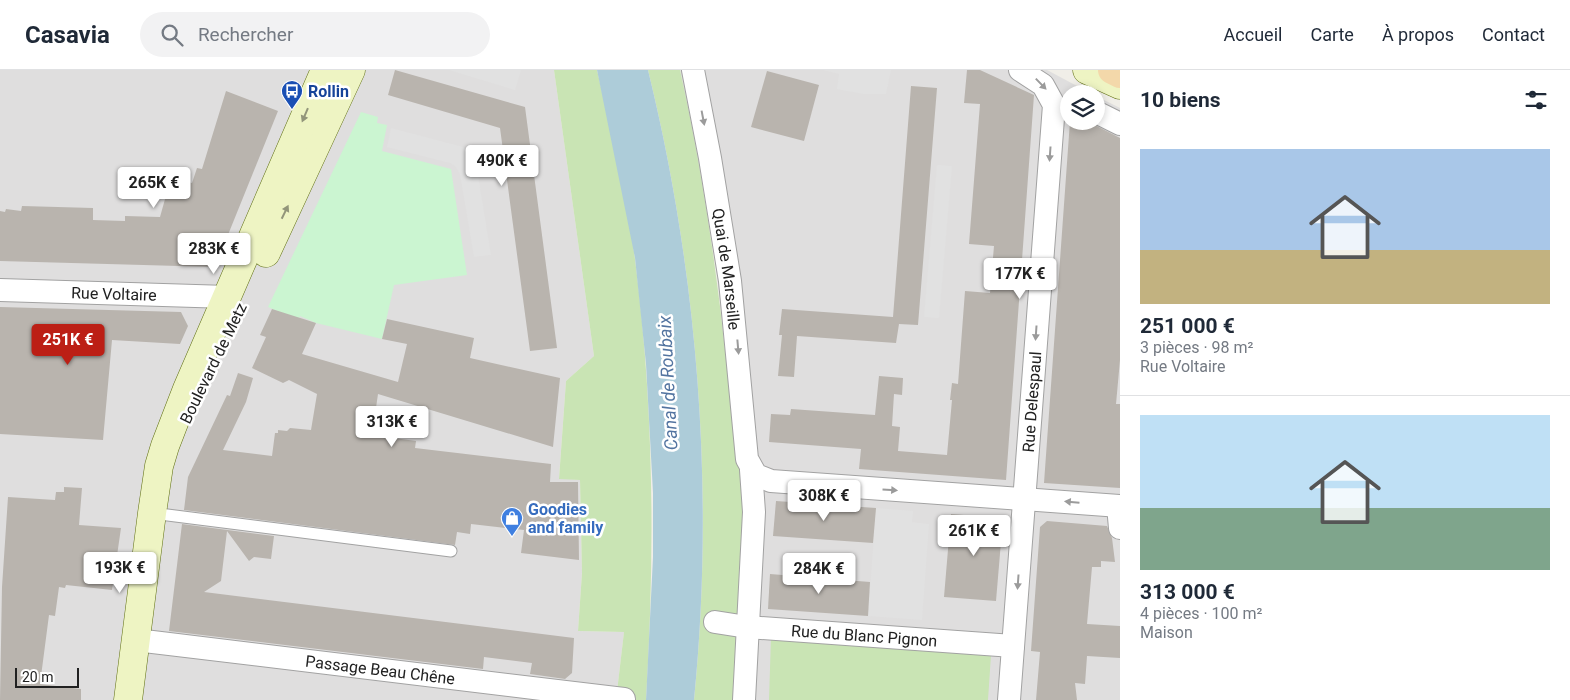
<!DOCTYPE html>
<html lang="fr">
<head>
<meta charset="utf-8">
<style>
	body { margin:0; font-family:Roboto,sans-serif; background:#f2f2f3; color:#1f2937; height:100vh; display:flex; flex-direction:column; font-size:19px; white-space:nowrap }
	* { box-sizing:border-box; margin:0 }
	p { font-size:16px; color:#747a83 }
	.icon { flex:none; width:28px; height:28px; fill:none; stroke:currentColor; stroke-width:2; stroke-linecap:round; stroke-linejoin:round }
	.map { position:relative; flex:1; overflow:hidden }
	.drawer { display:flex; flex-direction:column; background:#fff; width:450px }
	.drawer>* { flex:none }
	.tools { position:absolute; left:1060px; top:15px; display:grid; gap:10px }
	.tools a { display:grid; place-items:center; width:45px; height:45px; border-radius:50%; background:#fff; box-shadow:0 2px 8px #0003; font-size:25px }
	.scale { position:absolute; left:15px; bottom:12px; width:64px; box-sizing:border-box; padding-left:5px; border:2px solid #212121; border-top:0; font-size:14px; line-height:18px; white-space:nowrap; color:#212121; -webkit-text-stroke:4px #fff; paint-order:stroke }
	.price { position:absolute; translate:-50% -42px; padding:0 11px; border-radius:5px; background:#fff; color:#222; font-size:16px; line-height:32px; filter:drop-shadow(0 1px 2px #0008) }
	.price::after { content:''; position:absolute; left:50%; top:30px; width:15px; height:11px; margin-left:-8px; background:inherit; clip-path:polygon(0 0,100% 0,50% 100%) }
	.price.on { background:#bc1f15; color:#fff }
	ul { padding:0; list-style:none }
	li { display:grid; align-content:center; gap:10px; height:265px; padding:0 20px }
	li+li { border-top:1px solid #e0e1e3 }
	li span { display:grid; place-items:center; height:155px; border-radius:0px; color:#555 }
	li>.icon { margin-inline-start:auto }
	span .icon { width:90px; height:90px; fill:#fffc; stroke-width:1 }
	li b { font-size:21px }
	h2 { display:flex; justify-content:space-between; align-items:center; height:60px; padding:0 20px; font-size:21px }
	header { display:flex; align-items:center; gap:30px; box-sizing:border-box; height:70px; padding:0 25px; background:#fff; border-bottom:1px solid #e0e1e3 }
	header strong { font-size:24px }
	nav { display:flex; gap:28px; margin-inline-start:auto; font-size:18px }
	.search { width:350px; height:45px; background:#f2f2f3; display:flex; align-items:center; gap:12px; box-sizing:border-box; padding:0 18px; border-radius:28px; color:#747a83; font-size:19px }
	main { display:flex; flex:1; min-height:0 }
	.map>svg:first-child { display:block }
	.residential { fill:#dfdede }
	.grass { fill:#c9e4b4 }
	.park { fill:#cbf5d1 }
	.parking { fill:#e1e1e1 }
	.water { fill:#adccd9 }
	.building { fill:#b9b4ae }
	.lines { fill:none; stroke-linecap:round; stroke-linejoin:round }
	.lane-casing { stroke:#a2a2a2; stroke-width:13 }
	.street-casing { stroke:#a2a2a2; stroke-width:24 }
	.secondary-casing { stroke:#5f6f11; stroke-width:29 }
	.primary-casing { stroke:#8e6c10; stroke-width:29 }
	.lane { stroke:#fff; stroke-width:11 }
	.street { stroke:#fff; stroke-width:22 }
	.secondary { stroke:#eef4c3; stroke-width:28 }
	.primary { stroke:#f3d8aa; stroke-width:28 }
	.oneway { fill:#9b9b9b }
	.oneway2 { fill:#92957a }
	.labels { text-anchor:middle; stroke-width:5; stroke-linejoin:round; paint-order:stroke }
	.transit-label { font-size:16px; font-weight:bold; fill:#164399; stroke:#fff; text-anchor:start }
	.street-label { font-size:16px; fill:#212121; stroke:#fff }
	.shop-label { font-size:16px; font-weight:bold; fill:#366cbe; stroke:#fff; text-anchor:start }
	.water-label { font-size:18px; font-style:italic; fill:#5374a0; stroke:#fff }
</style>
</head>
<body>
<header>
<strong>Casavia</strong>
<div class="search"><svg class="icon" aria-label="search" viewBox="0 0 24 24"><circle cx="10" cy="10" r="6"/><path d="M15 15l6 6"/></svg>Rechercher</div>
<nav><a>Accueil</a><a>Carte</a><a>À propos</a><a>Contact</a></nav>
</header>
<main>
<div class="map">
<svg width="1120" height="630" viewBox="0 0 1120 630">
	<rect width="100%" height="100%" fill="#f0eee8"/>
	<g class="residential">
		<path d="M0,0H554L594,286L566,311L559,408L580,410L582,503L578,561L624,562L616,630H0Z"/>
		<path d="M680,0H1047L1092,24H1069V51H1096V26L1120,38V630H741L736,394L727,289L711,159Z"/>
	</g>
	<g class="grass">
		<path d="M554,0H597C611,62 627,126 635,189C654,336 655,482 646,630H616L624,562L578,561L582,503L580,410L559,409L566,311L594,286Z"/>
		<path d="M648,0H680C709,130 725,261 736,394H742L744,403L741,630H694C715,421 698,204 648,0Z"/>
		<path d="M771,566L991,585L988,630H769Z"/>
	</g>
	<path class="park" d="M361,42L378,47L377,53L387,55L382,81L451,99L467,205L394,215L382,269L316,253L300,246L299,250L268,237Z"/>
	<g class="parking">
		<path d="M449,0H521L515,20Z"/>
		<path d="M822,0H891L886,24H863L837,19L839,4Z"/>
		<path d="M391,58L463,77L472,85L476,93L491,185L474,187L460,104L455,96L450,93L387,77Z"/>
		<path d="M937,95L952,96L939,248L924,247Z"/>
		<path d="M876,438L913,441L912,452L929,454L922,550L868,546Z"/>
	</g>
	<path class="water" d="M597,0H648C698,204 715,421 694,630H646L653,487V423L646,294L635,188Z"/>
	<g class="building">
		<path d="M395,0L525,37L557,278L530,281L500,58L388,25Z"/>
		<path d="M967,0H980L1034,25L1006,410L859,399L861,379L769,372L771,344L790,345L791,339L875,345L879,306L903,308L902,325L894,324L892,356L900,357L898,381L947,385L952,330H950L952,313L958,314L965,221L990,223L994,176L969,174L980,34L964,33Z"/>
		<path d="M767,1L819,15L804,71L751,57Z"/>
		<path d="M911,16L937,18L918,255L899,254L896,273L797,266L794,307L778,306L782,265H779L782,239L893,247Z"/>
		<path d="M226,21L278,41L215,197L0,191V141L5,142L6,139L21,141L22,136L93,138V150L125,151V146L160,147L167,122L177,124L181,110L192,113L197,98L202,99Z"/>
		<path d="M1070,51H1087L1120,68V290L1116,334H1120V418L1044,413Z"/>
		<path d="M0,237L181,242L188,256L180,274L112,270L103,370L0,364Z"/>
		<path d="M272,239L316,253L302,284L398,312L407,274L382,269L387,249L474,268L470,288L560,308L553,377L378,324L372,365L416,371L415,378L551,394L550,412H578L579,490L521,483L524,460L471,454L470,464L457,462L455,475L184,440L188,407L227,325L230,326L238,303L253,308L246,332L223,380L272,386L275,363H278V360L287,361L290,358L311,360L317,324L289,310L283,313L252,298L266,267L260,265Z"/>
		<path d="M64,417L82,418L79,455L121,458L112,520L66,515L65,518L59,517L55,546L49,545L40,614L81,619V630H0L2,517L8,427L55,430L56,422H64Z"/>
		<path d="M776,431L876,438L873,473L773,466Z"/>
		<path d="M951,444L1003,448L996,531L944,527Z"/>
		<path d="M1047,451L1107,456L1112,468L1115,492L1101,491V497H1092L1087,554L1120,556V588L1087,586L1085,614L1075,613L1077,630H1036L1040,582L1031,581L1040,457Z"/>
		<path d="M182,454L274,466L271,489L254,487L249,491L227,461L221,511L204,522L574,568L572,603L565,609L530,604L532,593L484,587L483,599L169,561Z"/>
		<path d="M770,504L870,512L868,546L768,539Z"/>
	</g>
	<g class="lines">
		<g class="lane-casing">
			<path id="lane" d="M152,443L451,481"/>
		</g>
		<g class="street-casing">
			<g id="street">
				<path id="s1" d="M693,0L710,88L730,211L747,389L756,405L771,411L1120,436"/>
				<path d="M1096,42L1120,54"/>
				<path id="s2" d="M0,220L228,227"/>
				<path d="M1118,436L1120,458"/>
				<path id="s3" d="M715,552L747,557L1013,576"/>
				<path id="s4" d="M136,570L624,629"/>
				<path d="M744,630L754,442L751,400"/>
				<path id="s5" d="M1009,630L1054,35L1043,15L1020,0"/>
			</g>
		</g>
		<g class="secondary-casing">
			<g id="secondary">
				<path d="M1087,0L1120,15"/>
				<path d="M266,183L351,0"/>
				<path d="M128,630L152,443L159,396L165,376L187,319L325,0"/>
			</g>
		</g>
		<g class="primary-casing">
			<path id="primary" d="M1112,0L1120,4"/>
		</g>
		<use href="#lane" class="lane"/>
		<use href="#street" class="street"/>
		<use href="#secondary" class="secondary"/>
		<use href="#primary" class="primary"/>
	</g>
	<defs><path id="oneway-solid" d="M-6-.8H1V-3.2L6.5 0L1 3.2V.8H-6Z" transform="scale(1.25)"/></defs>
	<g class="oneway">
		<use href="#oneway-solid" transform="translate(1041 14) rotate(46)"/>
		<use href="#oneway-solid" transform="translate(703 48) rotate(79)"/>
		<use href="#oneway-solid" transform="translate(1050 84) rotate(94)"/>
		<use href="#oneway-solid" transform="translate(1036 263) rotate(94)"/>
		<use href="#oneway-solid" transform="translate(738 277) rotate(85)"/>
		<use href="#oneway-solid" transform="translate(890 420) rotate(4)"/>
		<use href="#oneway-solid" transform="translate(1072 432) rotate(-175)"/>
		<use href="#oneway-solid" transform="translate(1018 512) rotate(94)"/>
	</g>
	<g class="oneway2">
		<use href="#oneway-solid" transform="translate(305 45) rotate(113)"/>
		<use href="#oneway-solid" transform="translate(285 142) rotate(-64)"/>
	</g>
	<defs>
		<g id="bus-pin" transform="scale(1.125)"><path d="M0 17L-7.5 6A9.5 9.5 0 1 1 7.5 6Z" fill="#1a4fb4" stroke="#fff"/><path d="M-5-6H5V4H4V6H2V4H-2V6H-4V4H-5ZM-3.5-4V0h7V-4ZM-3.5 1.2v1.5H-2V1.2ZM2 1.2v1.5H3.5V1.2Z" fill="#fff"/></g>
		<g id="shop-pin" transform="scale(1.125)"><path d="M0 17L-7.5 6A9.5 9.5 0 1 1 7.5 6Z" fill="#3f7fe0" stroke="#fff"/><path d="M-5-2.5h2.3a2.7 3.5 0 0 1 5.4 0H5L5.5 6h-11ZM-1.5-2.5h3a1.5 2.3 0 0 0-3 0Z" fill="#fff"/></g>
	</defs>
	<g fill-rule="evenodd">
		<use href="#bus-pin" x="292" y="21"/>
		<use href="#shop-pin" x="512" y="448"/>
	</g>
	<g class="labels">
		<g class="transit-label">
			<text x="308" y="27">Rollin</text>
		</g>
		<g class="street-label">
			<text dy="6" stroke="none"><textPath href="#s1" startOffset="202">Quai de Marseille</textPath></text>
			<text dy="6" stroke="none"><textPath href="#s2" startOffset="114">Rue Voltaire</textPath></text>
			<text transform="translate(213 293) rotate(-64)" y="6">Boulevard de Metz</text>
			<text dy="6" stroke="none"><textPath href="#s5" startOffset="299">Rue Delespaul</textPath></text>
			<text dy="6" stroke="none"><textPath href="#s3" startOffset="150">Rue du Blanc Pignon</textPath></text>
			<text dy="6" stroke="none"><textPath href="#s4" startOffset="246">Passage Beau Chêne</textPath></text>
		</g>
		<g class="shop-label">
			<text x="528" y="445">Goodies<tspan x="528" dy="18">and family</tspan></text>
		</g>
		<g class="water-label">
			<text transform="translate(668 313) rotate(-93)" y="6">Canal de Roubaix</text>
		</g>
	</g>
</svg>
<div class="tools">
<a><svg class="icon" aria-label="layers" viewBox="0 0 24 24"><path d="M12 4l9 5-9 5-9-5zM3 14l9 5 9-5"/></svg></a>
</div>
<div class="scale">20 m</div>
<b class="price" style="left:502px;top:117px">490K €</b>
<b class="price" style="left:154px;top:139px">265K €</b>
<b class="price" style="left:214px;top:205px">283K €</b>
<b class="price" style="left:1020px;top:230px">177K €</b>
<b class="price on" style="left:68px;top:296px">251K €</b>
<b class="price" style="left:392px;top:378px">313K €</b>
<b class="price" style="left:824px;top:452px">308K €</b>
<b class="price" style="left:974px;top:487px">261K €</b>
<b class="price" style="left:120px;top:524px">193K €</b>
<b class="price" style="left:819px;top:525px">284K €</b>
</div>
<section class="drawer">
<h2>10 biens<svg class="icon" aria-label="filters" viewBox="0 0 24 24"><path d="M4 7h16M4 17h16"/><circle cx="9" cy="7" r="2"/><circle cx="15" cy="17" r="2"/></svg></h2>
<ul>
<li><span style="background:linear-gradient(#a9c7e8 65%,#c2b280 0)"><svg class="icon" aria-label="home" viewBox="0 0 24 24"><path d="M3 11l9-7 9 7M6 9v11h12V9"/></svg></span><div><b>251 000 €</b><p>3 pièces · 98 m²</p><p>Rue Voltaire</p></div></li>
<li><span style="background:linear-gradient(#bfe0f5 60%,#7fa58c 0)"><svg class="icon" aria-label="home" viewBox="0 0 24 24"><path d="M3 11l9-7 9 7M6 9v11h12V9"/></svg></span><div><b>313 000 €</b><p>4 pièces · 100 m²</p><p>Maison</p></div></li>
</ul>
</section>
</main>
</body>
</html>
